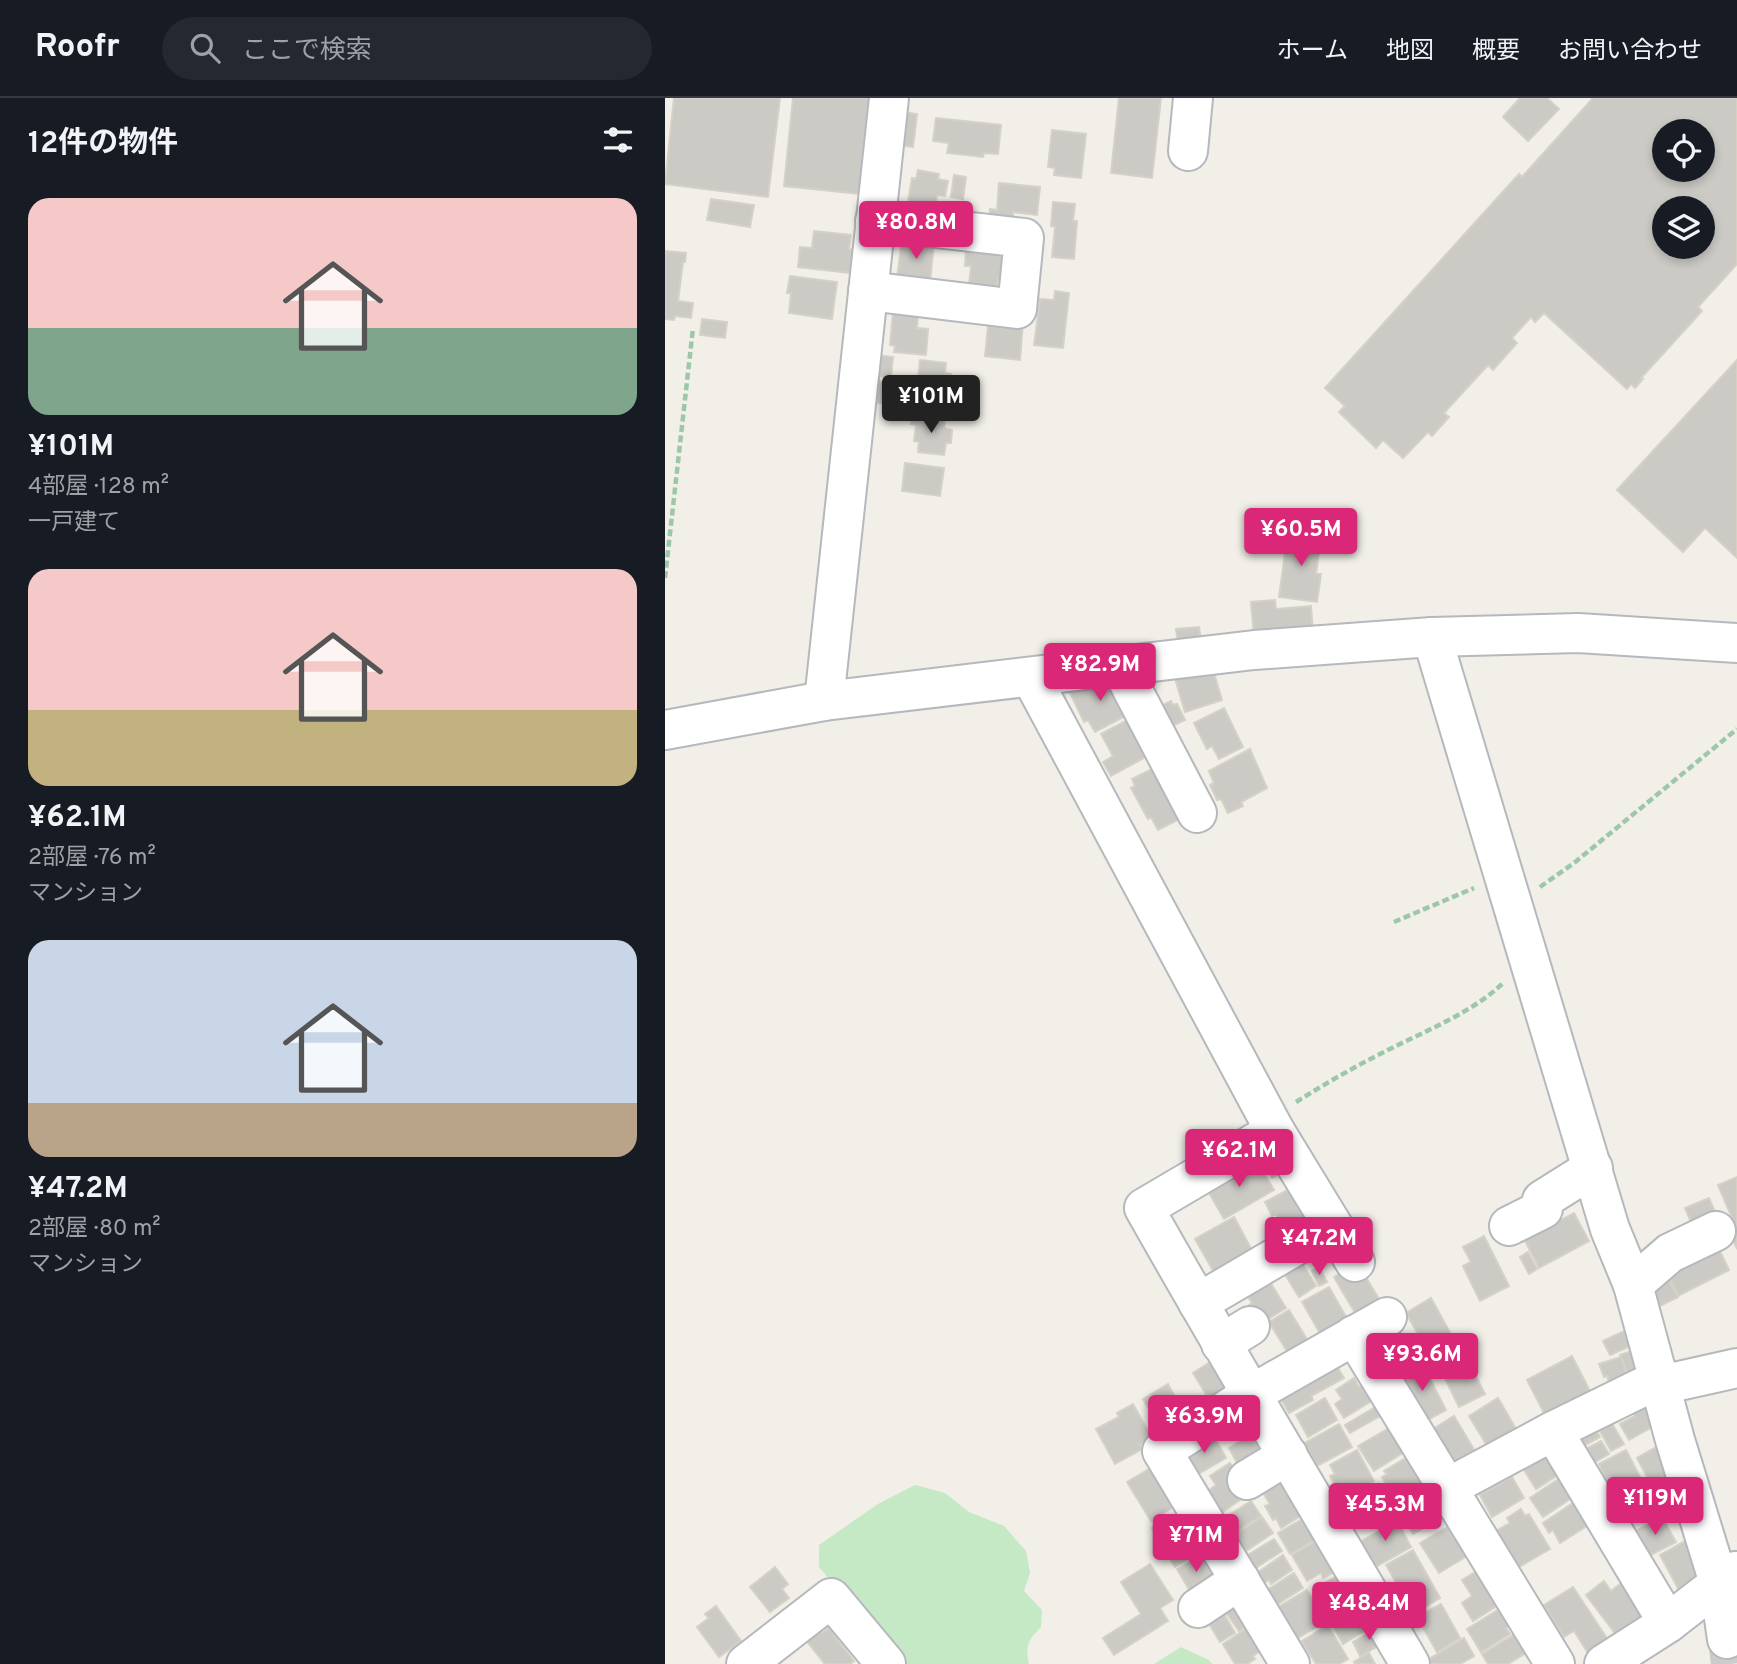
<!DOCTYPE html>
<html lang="ja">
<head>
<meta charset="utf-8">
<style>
	body { margin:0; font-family:Overpass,"Noto Sans JP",sans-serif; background:#242831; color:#f1f3f6; height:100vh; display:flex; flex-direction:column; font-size:26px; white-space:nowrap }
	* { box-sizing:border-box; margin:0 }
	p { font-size:23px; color:#9ea1a6 }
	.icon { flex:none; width:38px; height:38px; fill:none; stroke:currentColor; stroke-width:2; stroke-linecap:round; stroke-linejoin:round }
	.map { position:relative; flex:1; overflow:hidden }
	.details { display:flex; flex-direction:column; background:#171b24; width:665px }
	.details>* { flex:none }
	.controls { position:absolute; left:987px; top:21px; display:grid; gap:14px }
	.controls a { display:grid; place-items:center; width:63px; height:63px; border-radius:50%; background:#171b24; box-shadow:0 4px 10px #0003; font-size:35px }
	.price { position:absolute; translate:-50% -60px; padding:0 16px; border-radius:7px; background:#db2777; color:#fff; font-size:23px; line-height:46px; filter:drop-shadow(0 2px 4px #0008) }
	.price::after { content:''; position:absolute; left:50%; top:42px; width:21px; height:16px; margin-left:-10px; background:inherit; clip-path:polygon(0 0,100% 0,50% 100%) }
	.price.active { background:#222; color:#fff }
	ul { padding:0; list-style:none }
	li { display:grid; align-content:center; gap:14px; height:371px; padding:0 28px }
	li span { display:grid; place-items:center; height:217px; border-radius:21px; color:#555 }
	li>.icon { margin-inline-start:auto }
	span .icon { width:126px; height:126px; fill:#fffc; stroke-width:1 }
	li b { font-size:30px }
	h2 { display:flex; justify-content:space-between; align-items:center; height:84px; padding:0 28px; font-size:30px }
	header { display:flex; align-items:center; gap:42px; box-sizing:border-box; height:98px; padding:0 35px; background:#171b24; border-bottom:2px solid #363941 }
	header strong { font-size:33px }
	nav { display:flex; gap:38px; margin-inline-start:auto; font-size:24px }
	.search { width:490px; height:63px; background:#242831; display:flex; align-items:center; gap:18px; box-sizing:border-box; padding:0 24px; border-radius:38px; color:#9ea1a6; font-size:26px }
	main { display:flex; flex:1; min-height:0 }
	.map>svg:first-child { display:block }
	.green { fill:#c5e8c5 }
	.building { fill:#cccac5; stroke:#d6d1c6; stroke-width:2; fill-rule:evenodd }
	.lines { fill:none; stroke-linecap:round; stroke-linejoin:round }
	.minor-tunnel { stroke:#ccccc8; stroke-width:38; stroke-dasharray:38 19; stroke-linecap:butt }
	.minor-casing { stroke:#b5b8bc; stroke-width:42 }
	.path { stroke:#9cc7a9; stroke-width:4.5; stroke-dasharray:7 3.5; stroke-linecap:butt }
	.minor { stroke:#fff; stroke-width:38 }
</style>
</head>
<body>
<header>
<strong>Roofr</strong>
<div class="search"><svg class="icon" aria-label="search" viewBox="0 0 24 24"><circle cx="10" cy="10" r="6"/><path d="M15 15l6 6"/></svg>ここで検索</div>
<nav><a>ホーム</a><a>地図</a><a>概要</a><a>お問い合わせ</a></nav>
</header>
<main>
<section class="details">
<h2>12件の物件<svg class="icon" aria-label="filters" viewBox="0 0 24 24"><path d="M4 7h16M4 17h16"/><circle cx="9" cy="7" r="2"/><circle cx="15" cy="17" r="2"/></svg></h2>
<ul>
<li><span style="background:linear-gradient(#f6c9c9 60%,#7fa58c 0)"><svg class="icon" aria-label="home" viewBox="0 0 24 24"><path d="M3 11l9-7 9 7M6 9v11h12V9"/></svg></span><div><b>¥101M</b><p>4部屋 · 128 m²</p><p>一戸建て</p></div></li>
<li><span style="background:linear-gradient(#f6c9c9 65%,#c2b280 0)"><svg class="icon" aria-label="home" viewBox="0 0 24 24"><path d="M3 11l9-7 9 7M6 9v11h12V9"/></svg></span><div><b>¥62.1M</b><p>2部屋 · 76 m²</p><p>マンション</p></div></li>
<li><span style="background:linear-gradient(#c9d6e8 75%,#b9a48a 0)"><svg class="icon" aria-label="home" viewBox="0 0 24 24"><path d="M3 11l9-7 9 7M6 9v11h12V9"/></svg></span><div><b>¥47.2M</b><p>2部屋 · 80 m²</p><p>マンション</p></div></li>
</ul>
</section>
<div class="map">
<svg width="1072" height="1566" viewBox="0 0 1072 1566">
	<rect width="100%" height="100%" fill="#f1efe8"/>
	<g class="green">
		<path d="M250,1387L280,1395L304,1414L339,1428L361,1453L365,1475L359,1493L377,1512L376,1529C363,1542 360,1547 364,1566H236L154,1469V1447L213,1406Z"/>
		<path d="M516,1549L544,1562L547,1566H489Z"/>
	</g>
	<g class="building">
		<path d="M9,0H115L103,99L0,86Z"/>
		<path d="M128,0H204L194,96L119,88Z"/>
		<path d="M454,0H496L487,80L446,75Z"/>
		<path d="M855,0H882L894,11L863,43L838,19Z"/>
		<path d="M928,0H1072V166L1033,209L1037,213L976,280L978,281L970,290L966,286L962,291L879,215L870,224L866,219L847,240L852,245L828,272L823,267L779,315L784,319L767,338L763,334L738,360L718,342L711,350L674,314L680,308L660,290L854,76L857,79ZM999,33H1038V72H999ZM999,110H1038V149H999Z"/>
		<path d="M232,13L252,16L248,49L228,46Z"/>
		<path d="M271,20L336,27L333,56L319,55L318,59L282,55L284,45L268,43Z"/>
		<path d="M387,32L421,36L416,80L389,77L390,70L383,69Z"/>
		<path d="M253,72L274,76L273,81L283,83L280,98L272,97L269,116L248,112L249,105L243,104L247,80L251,81Z"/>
		<path d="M289,77L301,79L298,101L286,99Z"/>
		<path d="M334,85L375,89L372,117L348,114V123L324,121L325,111L332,112Z"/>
		<path d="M46,101L89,107L85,129L42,122Z"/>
		<path d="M388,104L410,106L408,123H412L409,161L387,159L390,129L386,128Z"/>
		<path d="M149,133L186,137L184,151L196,153L193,176L133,169L135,149L147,150Z"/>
		<path d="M237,140L269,144L265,185L232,181Z"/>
		<path d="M301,151L341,156L338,183L333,182L332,189L304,186L306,168H300Z"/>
		<path d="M0,153L21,155L20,164H18L13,203L28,205L26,220L10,218L9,222L0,221Z"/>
		<path d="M125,178L172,184L167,221L124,215L126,195H122Z"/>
		<path d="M390,193L404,195L398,250L369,247L375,201L389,202Z"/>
		<path d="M228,214L253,216L252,230L263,231L261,257L229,254L230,248L225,247Z"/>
		<path d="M37,221L62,224L60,240L35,237Z"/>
		<path d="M338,222L358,224L355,262L320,258L323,228L338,230Z"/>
		<path d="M204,256L228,259L226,279L202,277Z"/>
		<path d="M255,262L281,265L280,275L286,276L283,304L251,300Z"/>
		<path d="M1072,262V460L1040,430L1018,454L952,392Z"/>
		<path d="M207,283L238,285L236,307L205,304Z"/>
		<path d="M247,317L280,321L279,330L287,332L286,345H281L279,357L253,354L254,344L249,343L251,327L246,326Z"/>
		<path d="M240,365L279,370L275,398L237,393Z"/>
		<path d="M623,434L656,439L651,476H656L652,504L614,499Z"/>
		<path d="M610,502L611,511L646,508L648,534L589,539L586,504Z"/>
		<path d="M534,529L536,542L513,545L511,531Z"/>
		<path d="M548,572L557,602L520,614L509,577Z"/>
		<path d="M428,580L448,581L466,615L430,634L423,622L419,624L404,593Z"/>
		<path d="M506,603L508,607L512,606L520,622L499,632L490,611Z"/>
		<path d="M559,610L578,649L554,661L547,648L542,651L529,625Z"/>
		<path d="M468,619L488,655L446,678L438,664L448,658L436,636Z"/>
		<path d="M585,651L602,690L576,704L578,708L563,715L556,701L552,702L545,687L549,685L544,673Z"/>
		<path d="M493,668L520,718L493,732L486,719L483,721L466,690L470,688L467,681Z"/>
		<path d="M613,1053L623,1071L607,1080L597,1062Z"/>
		<path d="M592,1063L609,1092L559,1121L540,1088Z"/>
		<path d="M1072,1079V1151L1060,1123L1067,1120L1053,1087Z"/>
		<path d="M632,1087L646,1121L621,1135L611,1116L607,1118L600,1104Z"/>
		<path d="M1044,1100L1052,1119L1028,1129L1020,1110Z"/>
		<path d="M909,1115L924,1143L874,1170L856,1135L893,1116L896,1122Z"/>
		<path d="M569,1119L588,1154L550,1176L530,1141Z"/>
		<path d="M819,1138L844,1188L815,1203L798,1168L806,1164L798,1149Z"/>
		<path d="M1051,1145L1064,1172L1013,1198L1001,1173Z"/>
		<path d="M863,1154L872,1171L864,1176L855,1159Z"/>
		<path d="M633,1159L651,1188L634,1199L616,1170Z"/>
		<path d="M654,1169L662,1184L654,1188L647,1173Z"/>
		<path d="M682,1171L699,1176L717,1206L693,1220L669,1179Z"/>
		<path d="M603,1181L621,1210L595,1226L584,1207L587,1205L580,1194Z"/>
		<path d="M1004,1183L1013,1199L993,1209L985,1193Z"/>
		<path d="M664,1189L684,1224L657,1239L637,1204Z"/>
		<path d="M766,1200L787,1238L762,1252L741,1215Z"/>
		<path d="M624,1212L643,1243L623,1255L604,1224Z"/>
		<path d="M972,1227L979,1242L945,1257L938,1243Z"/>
		<path d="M792,1241L820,1296L794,1309L767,1254Z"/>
		<path d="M980,1248L983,1272L964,1279L955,1257Z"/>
		<path d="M907,1258L927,1297L882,1321L862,1282Z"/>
		<path d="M956,1259L963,1282L945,1288L942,1278L939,1279L934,1266Z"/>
		<path d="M550,1261L570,1294L546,1304L528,1275Z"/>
		<path d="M669,1263L679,1280L646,1298L648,1302L624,1315L612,1294Z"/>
		<path d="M752,1265L757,1274L761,1273L781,1312L757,1325L736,1286L740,1284L735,1274Z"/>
		<path d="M689,1280L694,1289L702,1284L716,1297L679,1320L670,1306L677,1301L671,1292Z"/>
		<path d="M503,1286L511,1301L514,1299L526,1319L499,1336L478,1301Z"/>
		<path d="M982,1296L998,1323L964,1342L955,1326L970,1318L964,1307Z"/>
		<path d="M660,1300L672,1322L643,1339L631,1317Z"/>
		<path d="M833,1300L851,1331L823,1349L804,1318Z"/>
		<path d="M719,1304L724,1313L685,1335L680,1327Z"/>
		<path d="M468,1306L487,1340L475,1347L477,1351L450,1366L431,1331L454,1319L452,1315Z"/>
		<path d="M789,1318L811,1355L793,1366L786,1357L782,1360L765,1333Z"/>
		<path d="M946,1324L959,1346L946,1353L934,1331Z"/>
		<path d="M674,1326L687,1349L652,1368L640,1345Z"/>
		<path d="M731,1326L746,1350L709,1373L693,1348Z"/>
		<path d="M927,1326L935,1339L915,1350L908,1336Z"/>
		<path d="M593,1332L605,1352L575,1370L564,1350Z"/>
		<path d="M547,1335L561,1360L528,1379L518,1351Z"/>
		<path d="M936,1343L944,1356L925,1367L917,1353Z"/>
		<path d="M995,1347L1021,1408L1003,1418L972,1360Z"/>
		<path d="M692,1352L709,1383L677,1400L665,1378L670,1376L665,1367Z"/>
		<path d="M882,1352L896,1375L871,1391L854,1364Z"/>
		<path d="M961,1352L977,1383L946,1398L936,1380L940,1379L934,1366Z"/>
		<path d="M746,1357L761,1385L734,1400L731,1395L727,1397L717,1379L722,1376L719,1373Z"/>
		<path d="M565,1365L584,1396L557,1414L543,1393L551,1387L545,1378Z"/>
		<path d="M489,1368L513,1406L486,1423L462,1384Z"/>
		<path d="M614,1376L639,1416L616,1430L611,1420L608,1422L600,1408L605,1406L594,1388Z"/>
		<path d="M898,1378L911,1397L878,1419L865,1400Z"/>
		<path d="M847,1379L859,1400L827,1419L815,1397Z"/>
		<path d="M712,1387L725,1412L698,1427L684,1402Z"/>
		<path d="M772,1388L786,1415L748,1436L733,1409Z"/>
		<path d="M983,1388L995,1409L969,1423L958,1402Z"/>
		<path d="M586,1403L596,1418L563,1439L558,1421Z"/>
		<path d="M908,1405L922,1428L895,1445L888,1432L884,1435L878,1425Z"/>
		<path d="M856,1411L860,1418L864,1416L885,1451L849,1472L827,1435L845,1425L842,1420Z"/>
		<path d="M648,1415L660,1436L625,1456L613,1435Z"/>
		<path d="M506,1419L510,1427L521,1420L530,1434L500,1452L487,1430Z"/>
		<path d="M597,1419L608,1435L575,1457L564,1441Z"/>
		<path d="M726,1419L729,1424L732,1422L746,1449L707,1471L693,1445L716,1432L713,1426Z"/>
		<path d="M997,1419L1011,1444L982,1459L969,1434Z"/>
		<path d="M790,1425L807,1455L774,1475L755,1445Z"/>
		<path d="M528,1437L537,1452L510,1469L501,1454Z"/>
		<path d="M660,1438L675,1471L658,1480L656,1475L642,1483L627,1457Z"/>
		<path d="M1029,1438L1034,1478L1026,1482L1027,1484L1014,1492L995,1457Z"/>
		<path d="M609,1441L617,1453L589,1471L581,1458Z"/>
		<path d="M748,1452L775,1500L755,1512L753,1507L746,1511L721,1467Z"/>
		<path d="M536,1457L550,1481L526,1495L512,1471Z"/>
		<path d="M618,1457L627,1472L606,1486L604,1482L593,1489L586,1479Z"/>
		<path d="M485,1466L508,1502L495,1510L503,1523L449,1557L438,1540L476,1516L456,1484Z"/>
		<path d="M110,1469L123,1486L117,1491L124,1500L105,1514L85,1489Z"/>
		<path d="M817,1470L833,1507L808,1523L797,1505L807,1498L797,1482Z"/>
		<path d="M681,1472L700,1508L673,1525L652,1490Z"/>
		<path d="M629,1475L638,1490L611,1507L602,1492Z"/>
		<path d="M939,1483L946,1493L959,1483L980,1519L953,1539L921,1497Z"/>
		<path d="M908,1489L945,1545L925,1558L909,1533L899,1539L879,1507Z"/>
		<path d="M642,1492L660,1524L631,1541L613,1509Z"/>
		<path d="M576,1506L588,1525L574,1533L557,1509Z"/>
		<path d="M776,1506L795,1540L772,1554L752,1519Z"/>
		<path d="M51,1508L76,1543L54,1559L32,1529L44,1520L40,1516Z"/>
		<path d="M555,1509L570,1535L555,1544L540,1519Z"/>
		<path d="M836,1510L846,1528L841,1530L845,1536L816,1554L802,1531Z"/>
		<path d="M697,1513L706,1529L678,1546L669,1530Z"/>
		<path d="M587,1527L601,1549L588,1558L590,1561L582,1566H570L558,1546Z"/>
		<path d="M663,1527L683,1561L674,1566H651L637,1543Z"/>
		<path d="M154,1530L157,1535L163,1530L189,1563L185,1566H160L140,1541Z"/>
		<path d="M712,1530L720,1544L695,1558L688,1544Z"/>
		<path d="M850,1536L861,1555L843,1566H823L817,1556Z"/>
		<path d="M799,1540L809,1558L795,1566H762L761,1563Z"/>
		<path d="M704,1555L710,1566H690L689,1564Z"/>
	</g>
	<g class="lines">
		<path class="minor-tunnel" d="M1062,1541L1065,1566"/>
		<g class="minor-casing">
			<g id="minor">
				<path d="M523,53L528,0"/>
				<path d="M203,193L352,211L359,140L210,123"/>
				<path d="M767,539L945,1131L968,1187L1010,1342L1054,1485L1062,1541"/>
				<path d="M455,568L532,715"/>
				<path d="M366,579L610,1033L690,1164"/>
				<path d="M159,603L224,0"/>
				<path d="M0,632L159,603L589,552L767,539L913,535L1072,545"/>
				<path d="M610,1033L479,1110C566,1264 656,1414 745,1566"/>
				<path d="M844,1128L878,1111L877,1102L928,1070"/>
				<path d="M968,1187L1005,1155L1051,1133"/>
				<path d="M533,1205L666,1127"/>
				<path d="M689,1237L890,1566"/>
				<path d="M556,1246L585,1228"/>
				<path d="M996,1287L1072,1270"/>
				<path d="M888,1333L1003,1525"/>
				<path d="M582,1382L623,1357"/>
				<path d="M782,1390L888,1333L994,1281"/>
				<path d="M533,1510L575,1482"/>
				<path d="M81,1566L166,1500L221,1566"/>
				<path d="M625,1566L497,1353L585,1297L722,1219"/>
				<path d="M939,1566L1003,1525L1070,1473"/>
			</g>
		</g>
		<g class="path">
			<path d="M0,480L28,230"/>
			<path d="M875,789L909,765L1072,631"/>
			<path d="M729,824L809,790"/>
			<path d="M631,1004C663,984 696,965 731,948C767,930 809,913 838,885"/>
		</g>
		<use href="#minor" class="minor"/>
	</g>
</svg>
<div class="controls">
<a><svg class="icon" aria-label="locate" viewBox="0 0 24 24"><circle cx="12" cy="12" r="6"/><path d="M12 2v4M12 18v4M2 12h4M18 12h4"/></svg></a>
<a><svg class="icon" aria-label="layers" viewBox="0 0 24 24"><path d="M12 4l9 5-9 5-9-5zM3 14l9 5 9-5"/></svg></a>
</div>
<b class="price" style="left:251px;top:163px">¥80.8M</b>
<b class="price active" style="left:266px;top:337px">¥101M</b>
<b class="price" style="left:636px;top:470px">¥60.5M</b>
<b class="price" style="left:435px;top:605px">¥82.9M</b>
<b class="price" style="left:574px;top:1091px">¥62.1M</b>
<b class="price" style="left:654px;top:1179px">¥47.2M</b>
<b class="price" style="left:757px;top:1295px">¥93.6M</b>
<b class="price" style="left:539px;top:1357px">¥63.9M</b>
<b class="price" style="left:990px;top:1439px">¥119M</b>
<b class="price" style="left:720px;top:1445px">¥45.3M</b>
<b class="price" style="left:531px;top:1476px">¥71M</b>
<b class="price" style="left:704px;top:1544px">¥48.4M</b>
</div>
</main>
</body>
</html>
